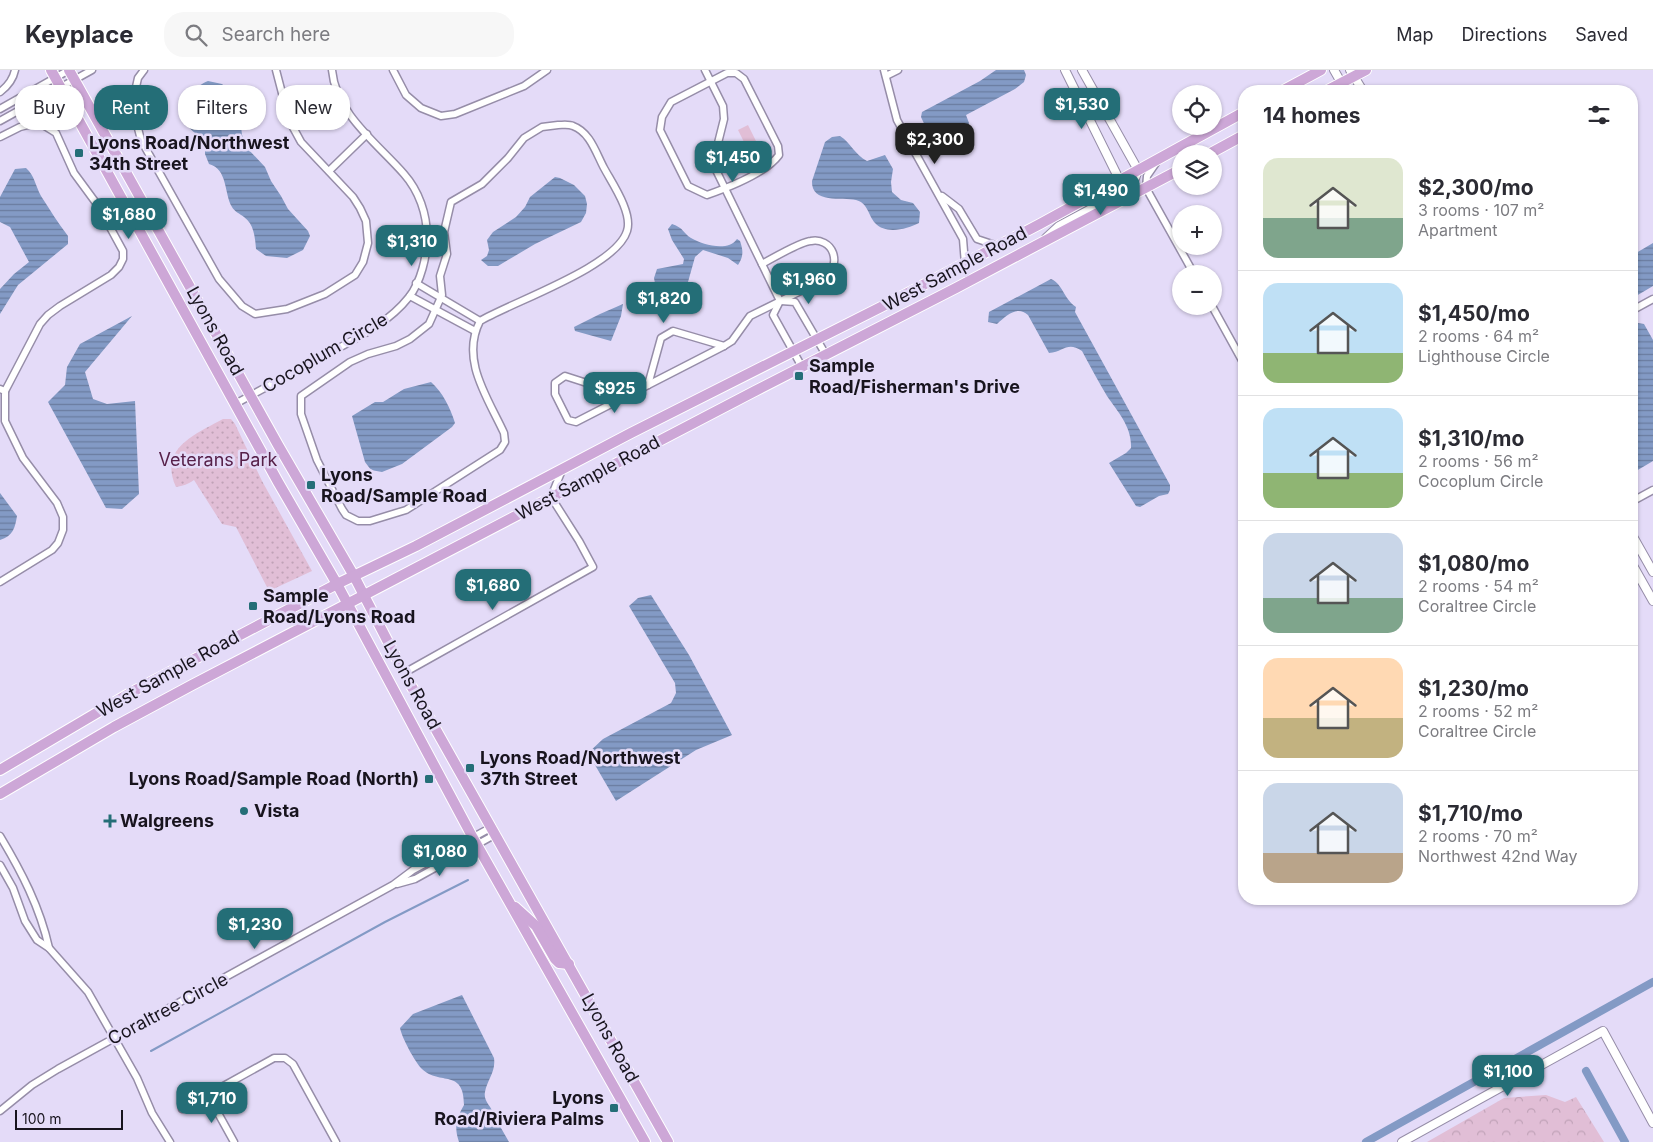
<!DOCTYPE html>
<html lang="en">
<head>
<meta charset="utf-8">
<style>
	body { margin:0; font-family:Inter,sans-serif; background:#f7f7f7; color:#2b2b33; height:100vh; display:flex; flex-direction:column; font-size:19px; white-space:nowrap }
	* { box-sizing:border-box; margin:0 }
	p { font-size:16px; color:#7c7c81 }
	.icon { flex:none; width:28px; height:28px; fill:none; stroke:currentColor; stroke-width:2; stroke-linecap:round; stroke-linejoin:round }
	.map { position:relative; flex:1; overflow:hidden }
	.side { position:absolute; left:1238px; top:15px; width:400px; height:820px; display:flex; flex-direction:column; background:#fff; border-radius:20px; box-shadow:0 1px 4px #0004 }
	.side>* { flex:none }
	.banner { position:absolute; left:15px; top:15px; width:475px; height:45px; display:flex; gap:10px }
	.fabs { position:absolute; left:1172px; top:15px; display:grid; gap:10px }
	.fabs a { display:grid; place-items:center; width:50px; height:50px; border-radius:50%; background:#fff; box-shadow:0 1px 4px #0004; font-size:25px }
	.scale { position:absolute; left:15px; bottom:12px; width:108px; box-sizing:border-box; padding-left:5px; border:2px solid #18141e; border-top:0; font-size:14px; line-height:18px; white-space:nowrap; color:#18141e; -webkit-text-stroke:4px #e4dbf8; paint-order:stroke }
	.price { position:absolute; translate:-50% -42px; padding:0 11px; border-radius:10px; background:#246e77; color:#fff; font-size:16px; line-height:32px; filter:drop-shadow(0 1px 2px #0008) }
	.price::after { content:''; position:absolute; left:50%; top:30px; width:15px; height:11px; margin-left:-8px; background:inherit; clip-path:polygon(0 0,100% 0,50% 100%) }
	.price.current { background:#222; color:#fff }
	ul { padding:0; list-style:none }
	li { display:flex; align-items:center; gap:15px; height:125px; padding:0 25px }
	li+li { border-top:1px solid #e1e1e2 }
	li span { display:grid; place-items:center; flex:none; width:140px; height:100px; border-radius:15px; color:#555 }
	li>.icon { margin-inline-start:auto }
	span .icon { width:60px; height:60px; fill:#fffc; stroke-width:1 }
	li b { font-size:21px }
	h2 { display:flex; justify-content:space-between; align-items:center; height:60px; padding:0 25px; font-size:21px }
	.tag { padding:0 18px; border-radius:20px; background:#fff; box-shadow:0 1px 4px #0004; font-size:18px; line-height:45px }
	.tag.current { background:#246e77; color:#fff }
	header { display:flex; align-items:center; gap:30px; box-sizing:border-box; height:70px; padding:0 25px; background:#fff; border-bottom:1px solid #e1e1e2 }
	header strong { font-size:24px }
	nav { display:flex; gap:28px; margin-inline-start:auto; font-size:18px }
	.search { width:350px; height:45px; background:#f7f7f7; display:flex; align-items:center; gap:12px; box-sizing:border-box; padding:0 18px; border-radius:20px; color:#7c7c81; font-size:19px }
	.map>svg:first-child { display:block }
	.green { fill:#e1bed6 }
	.forest { fill:url(#forest-crowns) }
	.park { fill:url(#park-dots) }
	.water { fill:url(#water-rules) }
	.lines { fill:none; stroke-linecap:round; stroke-linejoin:round }
	.stream { stroke:#839ac5; stroke-width:2 }
	.canal { stroke:#839ac5; stroke-width:8 }
	.minor-casing { stroke:#968da8; stroke-width:9 }
	.tertiary-casing { stroke:#968da8; stroke-width:10 }
	.primary-casing { stroke:#fff; stroke-width:12 }
	.minor { stroke:#fff; stroke-width:6 }
	.tertiary { stroke:#fff; stroke-width:8 }
	.primary { stroke:#cda7d7; stroke-width:10 }
	.poi-dot { fill:#246e77; stroke:#e4dbf8; stroke-width:2 }
	.labels { text-anchor:middle; stroke-width:5; stroke-linejoin:round; paint-order:stroke }
	.poi-label { font-size:18px; font-weight:bold; fill:#18141e; stroke:#e4dbf8; text-anchor:start }
	.street-label { font-size:18px; fill:#18141e; stroke:#e4dbf8 }
	.park-label { font-size:18px; fill:#562049; stroke:#e4dbf8 }
</style>
</head>
<body>
<header>
<strong>Keyplace</strong>
<div class="search"><svg class="icon" aria-label="search" viewBox="0 0 24 24"><circle cx="10" cy="10" r="6"/><path d="M15 15l6 6"/></svg>Search here</div>
<nav><a>Map</a><a>Directions</a><a>Saved</a></nav>
</header>
<div class="map">
<svg width="1653" height="1072" viewBox="0 0 1653 1072">
	<defs>
		<pattern id="forest-crowns" width="20" height="18" patternUnits="userSpaceOnUse" patternTransform="scale(1.25)"><rect width="20" height="18" fill="#e1bed6"/><path d="M2 6a3 3 0 1 1 6 0M12 15a3 3 0 1 1 6 0" fill="none" stroke="#c0a2b7"/></pattern>
		<pattern id="park-dots" width="8" height="8" patternUnits="userSpaceOnUse" patternTransform="scale(1.25)"><rect width="8" height="8" fill="#e1bed6"/><path d="M2 2h.1M6 6h.1" fill="none" stroke="#c0a2b7" stroke-width="1.8" stroke-linecap="round"/></pattern>
		<pattern id="water-rules" width="6" height="5" patternUnits="userSpaceOnUse" patternTransform="scale(1.25)"><rect width="6" height="5" fill="#839ac5"/><path d="M0 2.5h6" fill="none" stroke="#6a7c9f"/></pattern>
	</defs>
	<rect width="100%" height="100%" fill="#e4dbf8"/>
	<path class="green" d="M748,55L759,77L749,82L738,60Z"/>
	<path class="forest" d="M1546,1025L1565,1032L1576,1027L1604,1072H1427L1504,1028Z"/>
	<path class="park" d="M223,349H231L235,354L262,411L312,501L269,521L236,457L222,454L194,410C188,414 183,416 176,417C158,378 196,364 223,349Z"/>
	<g class="water">
		<path d="M996,0H1024L1026,5L1024,12L1015,19L966,45L969,53L964,69L960,70L952,65L950,67L943,60H927L921,47L922,42L980,11Z"/>
		<path d="M208,11L222,14L233,24L239,38L242,65L248,79L265,97L271,111L281,126L288,139L308,161L310,166L303,180L287,188L266,186L256,179C255,167 254,154 244,147C240,144 234,141 232,137C224,124 228,99 209,94L205,84V71C200,66 191,61 187,55C176,36 191,18 208,11Z"/>
		<path d="M840,66C851,73 855,85 867,91L885,85L893,99L891,112L892,122L901,130L913,133L920,142L919,153C907,159 886,165 875,153C868,145 868,133 856,130C842,127 811,134 812,111L825,72L832,67Z"/>
		<path d="M26,98C35,106 35,115 41,126C50,140 58,153 68,166V174L18,215L0,244V219L14,204L29,192L10,157L0,152V127L15,99Z"/>
		<path d="M555,107L560,108L574,115L585,126L587,134L586,143L581,152L535,174L498,196H488L481,190L487,186L489,180L487,170L493,162L516,147L525,137L530,127Z"/>
		<path d="M672,154C684,158 683,163 691,168C703,175 728,182 737,169L740,171C743,180 744,186 738,195L728,188L703,180L695,187L688,212L682,215L669,213L660,221L656,219L654,208L657,199L683,194L684,189L672,170L668,159Z"/>
		<path d="M1653,173V216L1631,229V186Z"/>
		<path d="M1051,209C1063,214 1063,228 1076,237L1075,242L1170,415V420L1168,424L1159,426L1140,437L1136,436L1109,393L1126,383L1131,378C1132,357 1118,342 1107,326C1098,311 1090,296 1082,281C1067,271 1064,282 1049,283L1028,245C1017,235 1006,246 997,254L988,252L989,242Z"/>
		<path d="M623,234L621,246L611,271L575,261L574,257L600,244Z"/>
		<path d="M132,246L85,302L93,329L107,334L135,331L139,424L122,439L106,438L48,332L65,315L67,297L80,274Z"/>
		<path d="M1638,253L1644,254L1653,270V391L1631,404V257Z"/>
		<path d="M431,312C443,323 450,337 455,353L452,357L402,394L382,402L371,400L365,392L352,346L375,332H383L404,319Z"/>
		<path d="M0,423L17,446C15,458 13,466 0,470Z"/>
		<path d="M651,525L689,585L732,665L696,680L616,731L588,683L603,669L671,633L676,623L675,613L629,536L638,528Z"/>
		<path d="M462,925L494,988C496,1002 487,1010 485,1022C483,1032 492,1036 493,1044L509,1072H459C454,1057 456,1049 464,1035C464,998 440,1016 422,999C415,992 402,968 400,958L413,944Z"/>
	</g>
	<g class="lines">
		<path class="stream" d="M151,981L385,852L468,810"/>
		<g class="canal">
			<path d="M1586,1001L1625,1072"/>
			<path d="M1366,1072L1653,912"/>
		</g>
		<g class="minor-casing">
			<g id="minor">
				<path d="M144,0L138,8L132,35L141,70L219,209L242,236L255,244L287,239L325,224L355,205L363,192L368,173L366,151L360,138L353,127L301,72L289,50L276,0"/>
				<path d="M393,0L406,25L421,38L441,46L455,44L524,16L547,0"/>
				<path d="M705,0L723,36L724,49L715,85L716,100L780,231"/>
				<path d="M884,0L897,50L963,169L965,194"/>
				<path d="M727,3H736L744,9L778,76L779,85C766,103 727,118 707,125L688,116L660,60L662,47L671,32Z"/>
				<path d="M886,6L898,0"/>
				<path d="M0,22C8,16 13,10 15,0"/>
				<path d="M0,39L69,0"/>
				<path d="M0,51L92,0"/>
				<path d="M558,55C563,55 569,54 573,56C590,62 596,83 604,98C612,113 633,143 627,161C616,197 514,231 480,251C460,290 488,328 504,363L505,372L500,380L406,440L370,451H358L346,445L342,439L317,390L301,344V326L350,292L368,284L396,276L410,269L429,254L442,225L440,206L447,184L444,162L451,132L482,114L508,88L524,68L542,57Z"/>
				<path d="M0,67L20,57L32,54L43,55L56,63L74,103L99,137L123,181V189L119,197L111,205L60,236L48,245L40,254L5,321"/>
				<path d="M1156,93L1147,106L1146,118L1194,204"/>
				<path d="M329,101L367,64"/>
				<path d="M942,126L959,139L977,169L998,176"/>
				<path d="M416,213L480,251"/>
				<path d="M410,226L475,261"/>
				<path d="M780,231L773,245L802,297"/>
				<path d="M781,231L795,232L826,285"/>
				<path d="M1212,236L1244,294"/>
				<path d="M1631,241L1653,229"/>
				<path d="M648,315L661,268L673,261L724,276"/>
				<path d="M0,319L5,321V351L23,388L57,433L63,447V460L58,473L52,480L0,512"/>
				<path d="M627,326L565,306L555,313V324L568,350L576,352L724,276L732,271L750,246L823,210C831,201 837,195 833,183C830,174 820,169 811,171C802,171 771,189 762,194"/>
				<path d="M235,334C264,318 293,303 322,287C353,270 387,255 409,227C421,212 427,186 427,167C427,144 419,121 404,104C377,73 336,44 332,0"/>
				<path d="M1631,432L1653,420"/>
				<path d="M404,603L593,497L579,471L551,427L562,400"/>
				<path d="M0,766C21,801 40,837 49,878"/>
				<path d="M0,795L13,818L25,851L37,870L49,878L88,922L137,1008L152,1043L170,1072"/>
				<path d="M397,814L415,809L496,764"/>
				<path d="M208,1025L234,1072"/>
				<path d="M182,1039L274,988H285L293,994L336,1072"/>
				<path d="M0,1041L32,1015L58,999L393,815L413,800L492,757"/>
			</g>
		</g>
		<g class="tertiary-casing">
			<g id="tertiary">
				<path d="M1065,0L1120,111"/>
				<path d="M1334,0L1346,21"/>
				<path d="M1350,0L1363,21"/>
				<path d="M1046,168L1059,156L1132,117L1138,100L1082,0"/>
				<path d="M1631,463L1653,502"/>
				<path d="M1631,492L1653,531"/>
				<path d="M1402,1072L1603,961L1653,1053"/>
			</g>
		</g>
		<g class="primary-casing">
			<g id="primary">
				<path d="M51,0L278,412L337,514L473,768L645,1072"/>
				<path d="M69,0L278,375L354,506L404,603L668,1072"/>
				<path d="M1282,21L1321,0"/>
				<path d="M1326,21L1366,0"/>
				<path d="M1209,84L1244,65"/>
				<path d="M0,700L132,622L337,514L416,476L631,363L881,237L1040,154L1244,42"/>
				<path d="M0,724L114,657L192,615L755,321L956,218L1181,99"/>
				<path d="M515,837L536,856L555,889L559,893L569,894"/>
			</g>
		</g>
		<use href="#minor" class="minor"/>
		<use href="#tertiary" class="tertiary"/>
		<use href="#primary" class="primary"/>
	</g>
	<g class="poi-dot">
		<rect x="74" y="78" width="10" height="10" rx="2.5"/>
		<rect x="794" y="301" width="10" height="10" rx="2.5"/>
		<rect x="306" y="410" width="10" height="10" rx="2.5"/>
		<rect x="248" y="531" width="10" height="10" rx="2.5"/>
		<rect x="465" y="693" width="10" height="10" rx="2.5"/>
		<rect x="424" y="704" width="10" height="10" rx="2.5"/>
		<circle cx="244" cy="741" r="5"/>
		<path d="M107.5 743.5h5v5h5v5h-5v5h-5v-5h-5v-5h5z"/>
		<rect x="609" y="1033" width="10" height="10" rx="2.5"/>
	</g>
	<g class="labels">
		<g class="poi-label">
			<text x="89" y="79">Lyons Road/Northwest<tspan x="89" dy="21">34th Street</tspan></text>
			<text x="809" y="302">Sample<tspan x="809" dy="21">Road/Fisherman's Drive</tspan></text>
			<text x="321" y="411">Lyons<tspan x="321" dy="21">Road/Sample Road</tspan></text>
			<text x="263" y="532">Sample<tspan x="263" dy="21">Road/Lyons Road</tspan></text>
			<text x="480" y="694">Lyons Road/Northwest<tspan x="480" dy="21">37th Street</tspan></text>
			<text x="419" y="715" text-anchor="end">Lyons Road/Sample Road (North)</text>
			<text x="254" y="747">Vista</text>
			<text x="120" y="757">Walgreens</text>
			<text x="604" y="1034" text-anchor="end">Lyons<tspan x="604" dy="21">Road/Riviera Palms</tspan></text>
		</g>
		<g class="street-label">
			<text transform="translate(955 199) rotate(-28)" y="6">West Sample Road</text>
			<text transform="translate(215 261) rotate(61)" y="6">Lyons Road</text>
			<text transform="translate(325 283) rotate(-30)" y="6">Cocoplum Circle</text>
			<text transform="translate(588 408) rotate(-28)" y="6">West Sample Road</text>
			<text transform="translate(168 604) rotate(-29)" y="6">West Sample Road</text>
			<text transform="translate(412 615) rotate(61)" y="6">Lyons Road</text>
			<text transform="translate(168 939) rotate(-28)" y="6">Coraltree Circle</text>
			<text transform="translate(610 968) rotate(61)" y="6">Lyons Road</text>
		</g>
		<g class="park-label">
			<text x="218" y="396">Veterans Park</text>
		</g>
	</g>
</svg>
<div class="fabs">
<a><svg class="icon" aria-label="locate" viewBox="0 0 24 24"><circle cx="12" cy="12" r="6"/><path d="M12 2v4M12 18v4M2 12h4M18 12h4"/></svg></a>
<a><svg class="icon" aria-label="layers" viewBox="0 0 24 24"><path d="M12 4l9 5-9 5-9-5zM3 14l9 5 9-5"/></svg></a>
<a>+</a>
<a>−</a>
</div>
<div class="scale">100 m</div>
<b class="price" style="left:1082px;top:60px">$1,530</b>
<b class="price current" style="left:935px;top:95px">$2,300</b>
<b class="price" style="left:733px;top:113px">$1,450</b>
<b class="price" style="left:1101px;top:146px">$1,490</b>
<b class="price" style="left:129px;top:170px">$1,680</b>
<b class="price" style="left:412px;top:197px">$1,310</b>
<b class="price" style="left:809px;top:235px">$1,960</b>
<b class="price" style="left:664px;top:254px">$1,820</b>
<b class="price" style="left:615px;top:344px">$925</b>
<b class="price" style="left:493px;top:541px">$1,680</b>
<b class="price" style="left:440px;top:807px">$1,080</b>
<b class="price" style="left:255px;top:880px">$1,230</b>
<b class="price" style="left:1508px;top:1027px">$1,100</b>
<b class="price" style="left:212px;top:1054px">$1,710</b>
<div class="banner">
<a class="tag">Buy</a>
<a class="tag current">Rent</a>
<a class="tag">Filters</a>
<a class="tag">New</a>
</div>
<section class="side">
<h2>14 homes<svg class="icon" aria-label="filters" viewBox="0 0 24 24"><path d="M4 7h16M4 17h16"/><circle cx="9" cy="7" r="2"/><circle cx="15" cy="17" r="2"/></svg></h2>
<ul>
<li><span style="background:linear-gradient(#dfe7d0 60%,#7fa58c 0)"><svg class="icon" aria-label="home" viewBox="0 0 24 24"><path d="M3 11l9-7 9 7M6 9v11h12V9"/></svg></span><div><b>$2,300/mo</b><p>3 rooms · 107 m²</p><p>Apartment</p></div></li>
<li><span style="background:linear-gradient(#bfe0f5 70%,#8fb573 0)"><svg class="icon" aria-label="home" viewBox="0 0 24 24"><path d="M3 11l9-7 9 7M6 9v11h12V9"/></svg></span><div><b>$1,450/mo</b><p>2 rooms · 64 m²</p><p>Lighthouse Circle</p></div></li>
<li><span style="background:linear-gradient(#bfe0f5 65%,#8fb573 0)"><svg class="icon" aria-label="home" viewBox="0 0 24 24"><path d="M3 11l9-7 9 7M6 9v11h12V9"/></svg></span><div><b>$1,310/mo</b><p>2 rooms · 56 m²</p><p>Cocoplum Circle</p></div></li>
<li><span style="background:linear-gradient(#c9d6e8 65%,#7fa58c 0)"><svg class="icon" aria-label="home" viewBox="0 0 24 24"><path d="M3 11l9-7 9 7M6 9v11h12V9"/></svg></span><div><b>$1,080/mo</b><p>2 rooms · 54 m²</p><p>Coraltree Circle</p></div></li>
<li><span style="background:linear-gradient(#ffd9b3 60%,#c2b280 0)"><svg class="icon" aria-label="home" viewBox="0 0 24 24"><path d="M3 11l9-7 9 7M6 9v11h12V9"/></svg></span><div><b>$1,230/mo</b><p>2 rooms · 52 m²</p><p>Coraltree Circle</p></div></li>
<li><span style="background:linear-gradient(#c9d6e8 70%,#b9a48a 0)"><svg class="icon" aria-label="home" viewBox="0 0 24 24"><path d="M3 11l9-7 9 7M6 9v11h12V9"/></svg></span><div><b>$1,710/mo</b><p>2 rooms · 70 m²</p><p>Northwest 42nd Way</p></div></li>
</ul>
</section>
</div>
</body>
</html>
